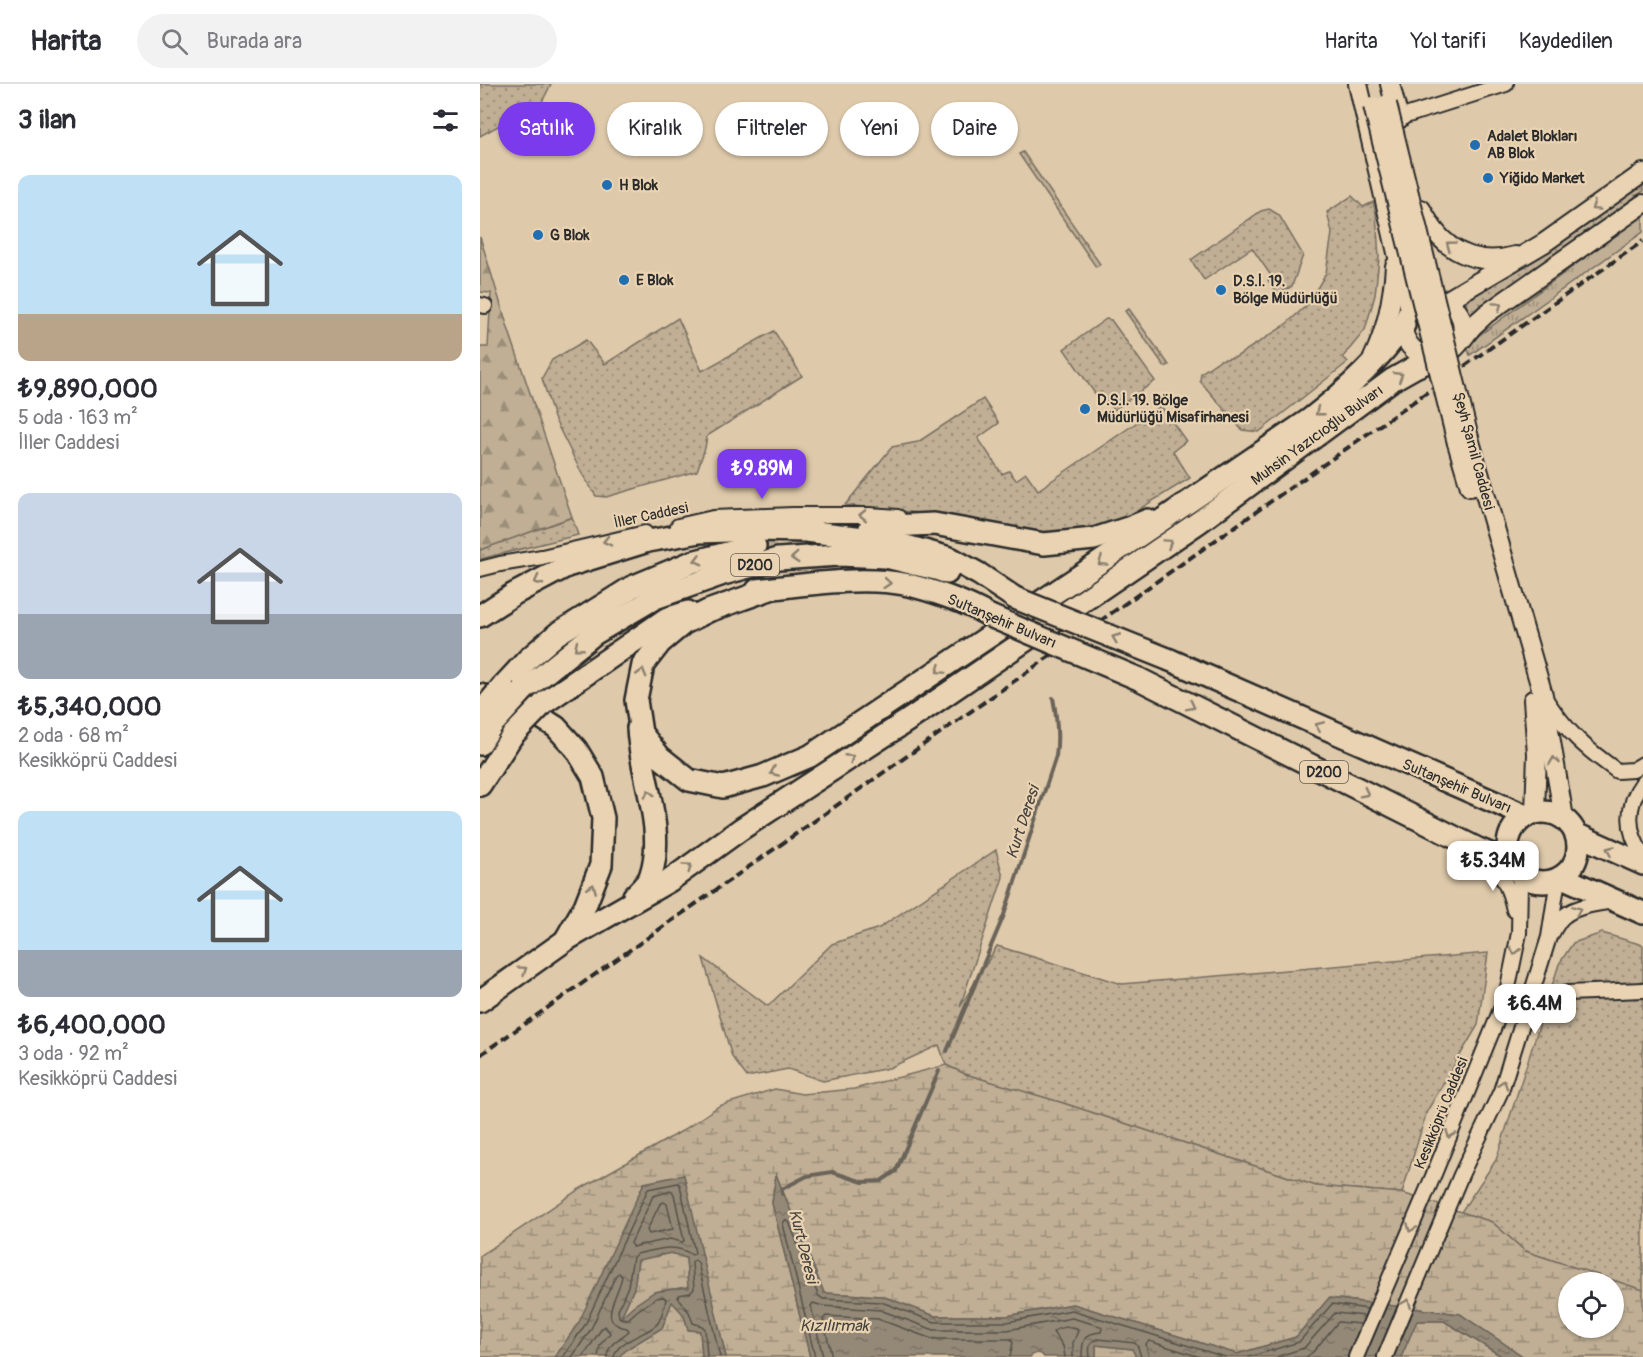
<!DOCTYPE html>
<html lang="tr">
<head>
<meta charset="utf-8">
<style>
	body { margin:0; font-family:Pangolin,sans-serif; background:#f2f2f3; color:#2b2b33; height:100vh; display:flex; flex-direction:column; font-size:22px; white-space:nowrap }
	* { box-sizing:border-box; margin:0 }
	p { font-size:20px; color:#7c7c81 }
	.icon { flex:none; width:33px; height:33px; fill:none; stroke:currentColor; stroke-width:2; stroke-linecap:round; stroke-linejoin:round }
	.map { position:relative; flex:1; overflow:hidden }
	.sheet { display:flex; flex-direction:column; background:#fff; width:480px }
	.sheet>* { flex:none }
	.top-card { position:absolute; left:18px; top:18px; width:570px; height:54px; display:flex; gap:12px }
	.tools { position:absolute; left:1078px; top:1188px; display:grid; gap:12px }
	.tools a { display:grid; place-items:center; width:66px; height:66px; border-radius:50%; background:#fff; box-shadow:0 2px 4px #0004; font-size:30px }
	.price { position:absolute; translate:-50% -51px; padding:0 14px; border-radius:12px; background:#fff; color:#222; font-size:20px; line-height:39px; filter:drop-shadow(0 2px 3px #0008) }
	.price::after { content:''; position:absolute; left:50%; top:36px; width:18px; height:14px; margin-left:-9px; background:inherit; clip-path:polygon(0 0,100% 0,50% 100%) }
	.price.active { background:#7c3aed; color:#fff }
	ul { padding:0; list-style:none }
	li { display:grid; align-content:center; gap:12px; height:318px; padding:0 18px }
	li span { display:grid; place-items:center; height:186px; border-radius:12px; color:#555 }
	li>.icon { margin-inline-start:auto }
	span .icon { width:108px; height:108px; fill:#fffc; stroke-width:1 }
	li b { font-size:26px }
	h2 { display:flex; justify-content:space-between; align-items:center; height:72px; padding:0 18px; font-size:26px }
	.chip { padding:0 21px; border-radius:27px; background:#fff; box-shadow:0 2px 4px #0004; font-size:21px; line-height:54px }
	.chip.active { background:#7c3aed; color:#fff }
	header { display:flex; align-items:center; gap:36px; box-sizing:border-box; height:84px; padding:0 30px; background:#fff; border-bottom:2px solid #e1e1e2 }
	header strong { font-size:28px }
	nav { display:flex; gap:33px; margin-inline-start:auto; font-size:21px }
	.search { width:420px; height:54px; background:#f2f2f3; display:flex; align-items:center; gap:15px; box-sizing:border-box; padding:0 21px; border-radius:33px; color:#7c7c81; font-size:22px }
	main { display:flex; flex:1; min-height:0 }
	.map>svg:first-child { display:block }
	.grass { fill:url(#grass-dots); stroke:#766d60; stroke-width:1.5 }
	.forest { fill:url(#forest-firs); stroke:#766d60; stroke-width:1.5 }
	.wetland { fill:url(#wetland-marsh); stroke:#766d60; stroke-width:1.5; fill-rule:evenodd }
	.park { fill:url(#park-tufts); stroke:#766d60; stroke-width:1.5 }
	.water { fill:url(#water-ripples); stroke:#6a6359; stroke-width:1.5; fill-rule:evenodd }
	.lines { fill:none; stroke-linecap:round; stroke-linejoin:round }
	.shore { stroke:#555149; stroke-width:1.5 }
	.stream { stroke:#6a6359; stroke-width:4 }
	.highway-tunnel { stroke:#baa991; stroke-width:21; stroke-dasharray:21 10; stroke-linecap:butt }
	.minor-casing { stroke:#2b2b2b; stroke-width:18 }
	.major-casing { stroke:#2b2b2b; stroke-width:22 }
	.highway-casing { stroke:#2b2b2b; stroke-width:26 }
	.minor { stroke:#e9d3b2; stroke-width:14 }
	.major { stroke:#e9d3b2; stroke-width:18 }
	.highway { stroke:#e9d3b2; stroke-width:21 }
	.rail { stroke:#2b2b2b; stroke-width:4; stroke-dasharray:9 4.5; stroke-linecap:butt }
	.major-bridge-casing { stroke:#2b2b2b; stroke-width:22; stroke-linecap:butt }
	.highway-bridge-casing { stroke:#2b2b2b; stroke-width:26; stroke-linecap:butt }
	.major-bridge { stroke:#e9d3b2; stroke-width:18 }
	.highway-bridge { stroke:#e9d3b2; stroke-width:21 }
	.oneway { stroke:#8a7f6e }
	.poi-dot { fill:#1f6fb2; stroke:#e9d3b2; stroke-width:2 }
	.labels { text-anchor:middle; stroke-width:4.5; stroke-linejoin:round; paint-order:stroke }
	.shield { fill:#e9d3b2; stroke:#645d54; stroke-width:1.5 }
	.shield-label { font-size:14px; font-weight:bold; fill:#2b2b2b }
	.poi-label { font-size:15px; font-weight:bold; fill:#2b2b2b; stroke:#e9d3b2; text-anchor:start }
	.street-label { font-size:15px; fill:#2b2b2b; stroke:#e9d3b2 }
	.water-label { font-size:16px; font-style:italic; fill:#45423e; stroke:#e9d3b2 }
</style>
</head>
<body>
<header>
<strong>Harita</strong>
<div class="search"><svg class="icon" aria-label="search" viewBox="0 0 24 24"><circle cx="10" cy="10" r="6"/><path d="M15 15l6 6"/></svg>Burada ara</div>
<nav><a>Harita</a><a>Yol tarifi</a><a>Kaydedilen</a></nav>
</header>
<main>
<section class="sheet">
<h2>3 ilan<svg class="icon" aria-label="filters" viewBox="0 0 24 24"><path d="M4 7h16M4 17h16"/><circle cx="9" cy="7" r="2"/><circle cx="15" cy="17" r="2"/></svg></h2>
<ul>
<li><span style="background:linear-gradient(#bfe0f5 75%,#b9a48a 0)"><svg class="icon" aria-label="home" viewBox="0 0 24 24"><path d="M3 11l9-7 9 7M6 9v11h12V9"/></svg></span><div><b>₺9,890,000</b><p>5 oda · 163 m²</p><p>İller Caddesi</p></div></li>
<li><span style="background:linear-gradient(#c9d6e8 65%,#9aa5b1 0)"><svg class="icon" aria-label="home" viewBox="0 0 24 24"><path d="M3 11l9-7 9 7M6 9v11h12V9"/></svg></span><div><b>₺5,340,000</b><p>2 oda · 68 m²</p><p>Kesikköprü Caddesi</p></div></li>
<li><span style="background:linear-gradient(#bfe0f5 75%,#9aa5b1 0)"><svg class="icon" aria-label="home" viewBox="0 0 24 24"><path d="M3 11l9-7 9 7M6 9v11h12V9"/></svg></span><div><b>₺6,400,000</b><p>3 oda · 92 m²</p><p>Kesikköprü Caddesi</p></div></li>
</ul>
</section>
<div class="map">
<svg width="1163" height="1273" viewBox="0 0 1163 1273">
	<defs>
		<pattern id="grass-dots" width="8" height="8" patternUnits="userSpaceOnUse" patternTransform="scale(1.5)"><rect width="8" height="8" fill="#c0af95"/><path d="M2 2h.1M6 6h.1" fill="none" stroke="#9c8f7a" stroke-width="1.8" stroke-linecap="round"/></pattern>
		<pattern id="forest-firs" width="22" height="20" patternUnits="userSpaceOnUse" patternTransform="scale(1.5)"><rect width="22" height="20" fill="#c0af95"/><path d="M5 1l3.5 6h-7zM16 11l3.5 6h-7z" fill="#9c8f7a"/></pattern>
		<pattern id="wetland-marsh" width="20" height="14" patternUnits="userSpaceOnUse" patternTransform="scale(1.5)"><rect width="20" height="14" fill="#c0af95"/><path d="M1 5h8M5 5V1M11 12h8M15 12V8" fill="none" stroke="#9c8f7a"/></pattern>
		<pattern id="park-tufts" width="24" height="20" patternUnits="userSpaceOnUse" patternTransform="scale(1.5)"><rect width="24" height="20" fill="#c0af95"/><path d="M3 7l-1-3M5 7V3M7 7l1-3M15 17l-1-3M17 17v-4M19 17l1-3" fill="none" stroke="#9c8f7a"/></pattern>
		<pattern id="water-ripples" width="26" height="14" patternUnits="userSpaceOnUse" patternTransform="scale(1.5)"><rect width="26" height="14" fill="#948977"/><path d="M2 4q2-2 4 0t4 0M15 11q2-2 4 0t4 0" fill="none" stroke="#797062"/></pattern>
	</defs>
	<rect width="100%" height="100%" fill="#dec9aa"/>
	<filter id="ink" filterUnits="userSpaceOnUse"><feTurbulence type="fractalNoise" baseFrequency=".0167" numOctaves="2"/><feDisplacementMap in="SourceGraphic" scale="12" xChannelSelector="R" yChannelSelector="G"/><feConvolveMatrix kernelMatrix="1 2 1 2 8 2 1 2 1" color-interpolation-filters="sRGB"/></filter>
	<g filter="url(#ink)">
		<g class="grass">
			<path d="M0,0H71L62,18L0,52Z"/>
			<path d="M543,68L620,180L616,183L539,70Z"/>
			<path d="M1163,96V107L1002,224L990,231L982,211Z"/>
			<path d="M872,112L883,123L893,118L896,129L899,174L895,211L885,246L863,273L868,278L779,348L762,346L720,297L721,289L740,276L756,273L804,242L828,220L846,189L852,149L847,128Z"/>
			<path d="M789,125L799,131L823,171L812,202L798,211L788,196L792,193L772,164L724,196L711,176L781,127Z"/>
			<path d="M649,225L689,281L685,283L645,227Z"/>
			<path d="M198,234L222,287L294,247L322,292L227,352L225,364L217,387L126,413L116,412L102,390L74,334L62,294L72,276L106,256L125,280Z"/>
			<path d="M626,235L631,236L675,297L634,326L621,308L616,311L584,265Z"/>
			<path d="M503,315L519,339L498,354L522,390L529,387L536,396L546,389L558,406L681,322L706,357L693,367L710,394L627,445L567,450L476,433L365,421L412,363L438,358Z"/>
			<path d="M92,433L98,451L0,475V466Z"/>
			<path d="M516,766L523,793L480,923L517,862L642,900L1008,869L998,941L947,1027L922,1109L836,1102L580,1018L485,990L466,981L459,961L409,984L343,997L308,985L267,993L252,973L223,874L288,922L352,860L399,844Z"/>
			<path d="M1122,849L1163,861V1206L1045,1167L1012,1138L981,1128L1016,1076L1079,880L1093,859Z"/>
		</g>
		<path class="forest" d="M0,153L28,244L92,433L0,466V263H8L11,209L0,208Z"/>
		<g class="wetland">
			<path d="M466,981L485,990L580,1018L836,1102L922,1109L1012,1138L1045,1167L1163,1206V1273H1044L980,1230L849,1214L816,1253L757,1270L593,1220L527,1232H455L402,1212L344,1209L296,1091L292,1119L330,1273H246L203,1091L75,1273H0V1172L98,1106L202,1047L239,1022L295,1005L322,1010L374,1005ZM1089,1198H1134V1244H1089Z"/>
			<path d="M191,1169L206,1173L208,1203L174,1208L140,1235L154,1204L158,1176Z"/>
			<path d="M192,1217L204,1231L208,1245L220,1247L222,1273H138L150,1263L182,1244Z"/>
			<path d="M936,1237H964L1023,1273H923L922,1271Z"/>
			<path d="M616,1261L653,1265L656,1273H616Z"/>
		</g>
		<path class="park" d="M1163,131V148L990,271L986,261Z"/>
		<g class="water">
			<path d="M296,1090L344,1209L402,1212L455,1232H527L593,1220L757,1270L816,1253L849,1214L980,1230L1044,1273H1023L964,1237H937L922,1271L923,1273H656L652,1265L616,1261V1273H564C560,1267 554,1269 550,1273H330L292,1119Z"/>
			<path d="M204,1091L246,1273H222L220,1247L208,1246L204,1231L192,1218L182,1244L150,1263L138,1273H75L99,1238L164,1099ZM191,1169L206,1174L208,1203L174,1208L153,1222L141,1233L154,1204L158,1176Z"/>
		</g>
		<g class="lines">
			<g class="shore">
				<path d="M191,1107L194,1110L204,1157L202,1158L190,1155L152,1163L151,1159L173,1112Z"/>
				<path d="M184,1118L187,1120L193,1145L169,1150L167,1146L180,1120Z"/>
				<path d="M83,1273L105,1241L168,1105L198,1099L200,1101L215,1169L212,1171C195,1158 176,1166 157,1170L153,1173L148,1202L138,1226L139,1233L143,1235H148L157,1227L176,1214L184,1213L186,1216C184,1223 182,1233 178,1239C169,1251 137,1255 134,1273"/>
				<path d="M92,1273L111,1245L136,1191L139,1189L142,1192C140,1210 114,1239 147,1244L149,1247C140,1255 128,1259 127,1273"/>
				<path d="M103,1273L122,1244L125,1242L130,1249L120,1261L118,1273"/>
				<path d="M227,1273L225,1245L222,1242L213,1239L209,1228L198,1214L199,1211L210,1209L214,1205L212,1179L215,1176L218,1179L240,1273"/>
				<path d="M335,1273L303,1140L305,1136L309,1138L338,1211L343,1215L401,1218L455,1238H527L592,1226L745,1273"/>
				<path d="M343,1273L331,1222L333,1219L343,1222L400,1226L454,1246H527L592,1234L620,1242L622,1244L621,1248C603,1249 602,1258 602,1273"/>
				<path d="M352,1273L343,1235L346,1232L398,1235L452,1255H531L533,1258L530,1273"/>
				<path d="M585,1273L583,1262L573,1248C578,1243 590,1242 597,1244L598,1247L593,1259V1273"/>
				<path d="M610,1273C609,1265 608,1257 618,1255L655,1259L658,1263L661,1273"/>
				<path d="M669,1273L666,1260L669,1257L720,1273"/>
				<path d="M769,1273L819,1258L852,1220L888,1225"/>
				<path d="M796,1273L824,1264L855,1229L885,1232"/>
				<path d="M826,1273L833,1268L858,1238L881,1240"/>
			</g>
			<g class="stream">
				<path d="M467,967L524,831L576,672C579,651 577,634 573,614"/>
				<path d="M302,1110V1105L327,1092L352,1088L383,1098L401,1097L416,1087L459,987"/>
			</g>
			<path class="highway-tunnel" d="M275,462L333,452"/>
			<g class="minor-casing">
				<g id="minor">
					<path d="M919,34L1026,0"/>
					<path d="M0,221L5,222"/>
					<path d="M198,442L233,434L313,431H389L418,433"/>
					<path d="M0,485L20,480L62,473L165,449"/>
					<path d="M1066,616C1088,649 1105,664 1137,687L1153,686L1163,680"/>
					<path d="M1163,698C1146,721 1146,747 1163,771"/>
					<path d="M1003,771C1021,788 1029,802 1034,826"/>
					<path d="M1072,849C1074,845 1077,840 1080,836C1092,822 1116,820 1134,817"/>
					<path d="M1087,909L1163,906"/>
					<path d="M876,1273L954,1090L1026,913L1039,849L1040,799L1038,788"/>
					<path d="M905,1273L981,1091L1021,1007L1069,853L1078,795"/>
				</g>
			</g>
			<g class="major-casing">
				<g id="major">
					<path d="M878,0L930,225"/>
					<path d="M910,0L919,35"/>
					<path d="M941,125C945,132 949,139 954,146C973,172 1004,181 1035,172"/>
					<path d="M966,217L1064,159L1163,89"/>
					<path d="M976,262C1002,223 943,194 926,232C922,241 923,251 928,259C934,268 944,274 955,273C973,273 982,254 993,242C997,238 1002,234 1006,230L1163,120"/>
					<path d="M893,274C907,245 913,214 915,182"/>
					<path d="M989,354L1063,611L1084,734"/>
					<path d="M977,359L990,403"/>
					<path d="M1053,616L1057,670L1055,729"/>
				</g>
			</g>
			<g class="highway-casing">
				<g id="highway">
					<path d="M390,443L454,440L564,460L614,455L651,443L668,436"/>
					<path d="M290,505L228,527L204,539L180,559L163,581L156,616L161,649L180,673L209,696L243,703L283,692L330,672L610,485L829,336C865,308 898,278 924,241"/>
					<path d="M277,506C321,501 381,492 424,500C452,506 486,518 510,532"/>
					<path d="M0,532L34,510L87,482L168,457L220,448L275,446L326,447L384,454L430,463L470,474L499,490L535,514"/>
					<path d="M690,576L1046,732"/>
					<path d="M659,595L998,765L1031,779"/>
					<path d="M23,602L48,575L77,550L152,503L212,478L275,462"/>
					<path d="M43,607L114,550L175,514L243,490L298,475L359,471L406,473L456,485L467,489"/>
					<path d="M0,611L43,622L76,643L96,665L113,693L123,734L121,781L105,822L86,855"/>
					<path d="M64,619L186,535L208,528"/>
					<path d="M0,660L12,641"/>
					<path d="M0,701L32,652"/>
					<circle cx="1063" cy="763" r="35"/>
					<path d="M1096,750L1163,780"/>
					<path d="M1082,793L1163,829"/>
					<path d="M154,812C160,806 169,798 171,790C186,744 160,691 158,644"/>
					<path d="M0,917L86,856L189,797L261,745L433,633L719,438L912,296L935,283L960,273"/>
				</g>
			</g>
			<use href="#minor" class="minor"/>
			<use href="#major" class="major"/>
			<use href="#highway" class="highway"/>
			<path class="rail" d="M0,971L1163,157"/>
			<g class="major-bridge-casing">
				<g id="major-bridge">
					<path d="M907,20L989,354"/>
					<path d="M893,22L977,359"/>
				</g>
			</g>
			<g class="highway-bridge-casing">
				<g id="highway-bridge">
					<path d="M535,514L690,576"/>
					<path d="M510,532L659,595"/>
					<path d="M0,629L23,602"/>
					<path d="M12,641L43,607"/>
					<path d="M32,652L64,619"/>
				</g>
			</g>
			<use href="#major-bridge" class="major-bridge"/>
			<use href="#highway-bridge" class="highway-bridge"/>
		</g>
		<defs><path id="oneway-chevron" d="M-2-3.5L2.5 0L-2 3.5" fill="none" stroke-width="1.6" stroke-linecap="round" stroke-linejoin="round" transform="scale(1.5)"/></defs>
		<g class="oneway">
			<use href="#oneway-chevron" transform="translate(1115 123) rotate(146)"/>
			<use href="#oneway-chevron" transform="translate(970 161) rotate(-143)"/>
			<use href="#oneway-chevron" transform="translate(1018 222) rotate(-35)"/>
			<use href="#oneway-chevron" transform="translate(919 292) rotate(-32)"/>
			<use href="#oneway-chevron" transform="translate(839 328) rotate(142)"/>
			<use href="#oneway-chevron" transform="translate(383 431) rotate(-179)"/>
			<use href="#oneway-chevron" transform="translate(127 457) rotate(167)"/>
			<use href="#oneway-chevron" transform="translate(688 459) rotate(-34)"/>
			<use href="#oneway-chevron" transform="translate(315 474) rotate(176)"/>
			<use href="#oneway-chevron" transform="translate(218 476) rotate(165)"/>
			<use href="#oneway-chevron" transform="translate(622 478) rotate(146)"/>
			<use href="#oneway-chevron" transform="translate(58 497) rotate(152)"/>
			<use href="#oneway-chevron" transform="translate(407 499) rotate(5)"/>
			<use href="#oneway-chevron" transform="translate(636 554) rotate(-158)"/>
			<use href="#oneway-chevron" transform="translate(98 563) rotate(141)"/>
			<use href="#oneway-chevron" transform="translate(460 586) rotate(146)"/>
			<use href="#oneway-chevron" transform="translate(162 589) rotate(-75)"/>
			<use href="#oneway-chevron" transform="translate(711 622) rotate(27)"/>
			<use href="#oneway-chevron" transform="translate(839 642) rotate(-157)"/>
			<use href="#oneway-chevron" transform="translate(370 674) rotate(-33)"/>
			<use href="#oneway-chevron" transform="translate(1074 677) rotate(-99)"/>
			<use href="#oneway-chevron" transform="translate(294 688) rotate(157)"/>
			<use href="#oneway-chevron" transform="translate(885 709) rotate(27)"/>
			<use href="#oneway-chevron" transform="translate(169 710) rotate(-103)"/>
			<use href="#oneway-chevron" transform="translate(1130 766) rotate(-156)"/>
			<use href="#oneway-chevron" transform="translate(208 783) rotate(-36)"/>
			<use href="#oneway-chevron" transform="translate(112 804) rotate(-69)"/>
			<use href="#oneway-chevron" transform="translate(1097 826) rotate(-24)"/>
			<use href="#oneway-chevron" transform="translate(1035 867) rotate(102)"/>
			<use href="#oneway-chevron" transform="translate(43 886) rotate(-35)"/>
			<use href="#oneway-chevron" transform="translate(1023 1000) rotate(-72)"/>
			<use href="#oneway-chevron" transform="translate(970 1050) rotate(112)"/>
			<use href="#oneway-chevron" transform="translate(931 1144) rotate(113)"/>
			<use href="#oneway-chevron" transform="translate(927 1219) rotate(-67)"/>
		</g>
	</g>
	<g class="poi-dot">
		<circle cx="995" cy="61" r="6"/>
		<circle cx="1008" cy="94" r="6"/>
		<circle cx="127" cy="101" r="6"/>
		<circle cx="58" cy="151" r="6"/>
		<circle cx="144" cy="196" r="6"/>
		<circle cx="741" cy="206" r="6"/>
		<circle cx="605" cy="325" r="6"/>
	</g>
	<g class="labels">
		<g class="shield">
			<rect x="251" y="470" width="48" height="22" rx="4.5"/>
			<rect x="820" y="677" width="48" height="22" rx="4.5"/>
		</g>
		<g class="shield-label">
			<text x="275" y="486">D200</text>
			<text x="844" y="693">D200</text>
		</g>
		<g class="poi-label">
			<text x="1007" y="57">Adalet Blokları<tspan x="1007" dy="17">AB Blok</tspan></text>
			<text x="1020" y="99">Yiğido Market</text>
			<text x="139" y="106">H Blok</text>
			<text x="70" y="156">G Blok</text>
			<text x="156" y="201">E Blok</text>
			<text x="753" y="202">D.S.İ. 19.<tspan x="753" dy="17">Bölge Müdürlüğü</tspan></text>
			<text x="617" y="321">D.S.İ. 19. Bölge<tspan x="617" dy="17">Müdürlüğü Misafirhanesi</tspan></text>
		</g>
		<g class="street-label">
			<text transform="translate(837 351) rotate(-36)" y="5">Muhsin Yazıcıoğlu Bulvarı</text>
			<text transform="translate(994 367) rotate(75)" y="5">Şeyh Şamil Caddesi</text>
			<text transform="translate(171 431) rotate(-12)" y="5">İller Caddesi</text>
			<text transform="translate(522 537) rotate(23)" y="5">Sultanşehir Bulvarı</text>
			<text transform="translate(977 702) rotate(23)" y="5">Sultanşehir Bulvarı</text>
			<text transform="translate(961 1029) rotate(-68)" y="5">Kesikköprü Caddesi</text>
		</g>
		<g class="water-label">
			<text transform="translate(542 738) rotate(-72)" y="6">Kurt Deresi</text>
			<text transform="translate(324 1162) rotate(76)" y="6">Kurt Deresi</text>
			<text x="354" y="1247">Kızılırmak</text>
		</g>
	</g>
</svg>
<div class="tools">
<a><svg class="icon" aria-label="locate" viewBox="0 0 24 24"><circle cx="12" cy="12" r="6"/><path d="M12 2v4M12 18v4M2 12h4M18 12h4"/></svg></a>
</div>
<b class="price active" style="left:282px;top:416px">₺9.89M</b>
<b class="price" style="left:1013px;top:808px">₺5.34M</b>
<b class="price" style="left:1055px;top:951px">₺6.4M</b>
<div class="top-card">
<a class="chip active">Satılık</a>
<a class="chip">Kiralık</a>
<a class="chip">Filtreler</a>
<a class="chip">Yeni</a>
<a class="chip">Daire</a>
</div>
</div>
</main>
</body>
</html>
